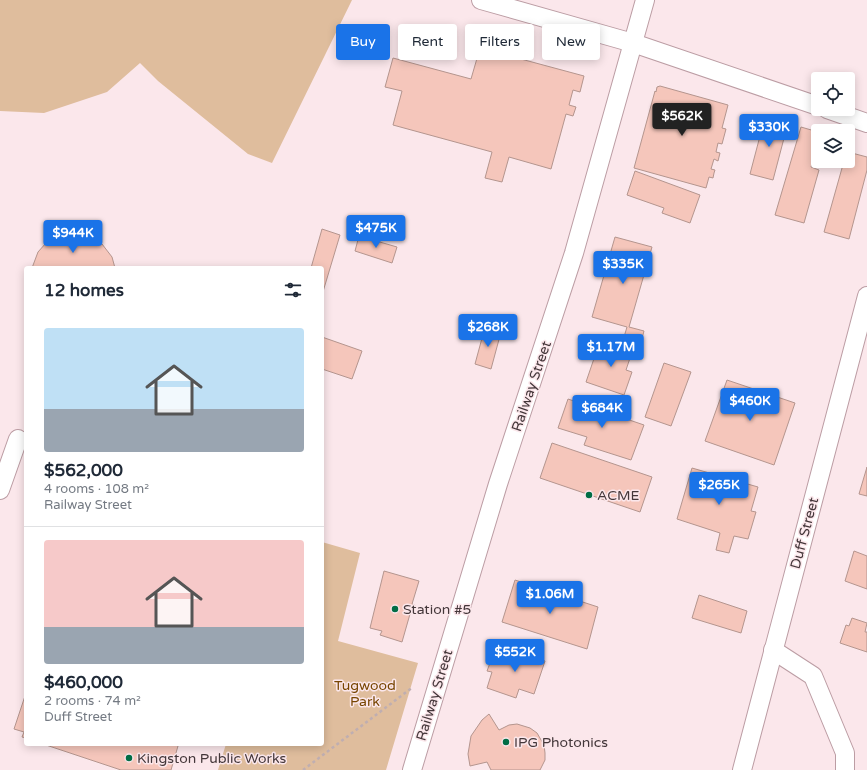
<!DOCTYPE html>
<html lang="en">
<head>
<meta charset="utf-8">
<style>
	body { margin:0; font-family:"Varela Round",sans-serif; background:#f6f6f7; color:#1f2937; height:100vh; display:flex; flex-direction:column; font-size:15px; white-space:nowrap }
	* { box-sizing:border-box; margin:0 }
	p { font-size:13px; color:#747a83 }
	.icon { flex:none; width:22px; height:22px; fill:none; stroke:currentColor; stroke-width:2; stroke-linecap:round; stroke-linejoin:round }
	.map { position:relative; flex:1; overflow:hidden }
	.panel { position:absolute; left:24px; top:266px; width:300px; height:480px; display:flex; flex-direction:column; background:#fff; border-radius:4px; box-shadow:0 2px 10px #0003 }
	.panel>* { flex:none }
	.top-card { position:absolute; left:336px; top:24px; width:380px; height:36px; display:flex; gap:8px }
	.tools { position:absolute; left:811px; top:72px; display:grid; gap:8px }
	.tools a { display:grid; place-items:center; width:44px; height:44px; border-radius:4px; background:#fff; box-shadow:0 2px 10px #0003; font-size:20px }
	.price { position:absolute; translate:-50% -34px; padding:0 9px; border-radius:4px; background:#1a73e8; color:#fff; font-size:13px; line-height:26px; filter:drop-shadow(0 1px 2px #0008) }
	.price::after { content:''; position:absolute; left:50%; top:24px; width:12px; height:9px; margin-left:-6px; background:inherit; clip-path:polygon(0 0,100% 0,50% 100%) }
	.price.current { background:#222; color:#fff }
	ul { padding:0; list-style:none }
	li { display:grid; align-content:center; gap:8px; height:212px; padding:0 20px }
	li+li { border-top:1px solid #e0e1e3 }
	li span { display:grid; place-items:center; height:124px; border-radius:4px; color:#555 }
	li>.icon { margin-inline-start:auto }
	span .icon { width:72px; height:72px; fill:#fffc; stroke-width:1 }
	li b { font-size:17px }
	h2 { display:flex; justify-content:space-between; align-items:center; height:48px; padding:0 20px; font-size:17px }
	.tag { padding:0 14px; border-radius:4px; background:#fff; box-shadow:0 2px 10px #0003; font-size:14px; line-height:36px }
	.tag.current { background:#1a73e8; color:#fff }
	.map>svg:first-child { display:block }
	.green { fill:#dfbd9d }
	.building { fill:#f5c6bb; stroke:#b4958e }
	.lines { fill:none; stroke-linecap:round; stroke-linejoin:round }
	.minor-casing { stroke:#bc9da4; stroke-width:20 }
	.path { stroke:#bfaeb1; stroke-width:2.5; stroke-dasharray:3 3; stroke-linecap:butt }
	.minor { stroke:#fff; stroke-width:18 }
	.poi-dot { fill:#006d45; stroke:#fbe7eb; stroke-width:1.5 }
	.labels { text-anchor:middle; stroke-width:3; stroke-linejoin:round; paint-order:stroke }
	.street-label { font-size:14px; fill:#44373a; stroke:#fbe7eb }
	.poi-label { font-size:14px; fill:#44373a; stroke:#fbe7eb; text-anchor:start }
	.park-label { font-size:14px; fill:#774501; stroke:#fbe7eb }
</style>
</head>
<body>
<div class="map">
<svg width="867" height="770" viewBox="0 0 867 770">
	<rect width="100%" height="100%" fill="#fbe7eb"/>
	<g class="green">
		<path d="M0,0H352L272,163L248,154L158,81L140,63L107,92L44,113L0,111Z"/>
		<path d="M322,542L360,553L338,641L418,663L386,770H218L226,744H322Z"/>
	</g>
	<g class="building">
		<path d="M480,48L584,76L580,92L573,90L569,105L576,107L573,116L566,114L551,169L509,157L502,182L485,178L492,152L393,125L402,91L385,87L393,58L471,79Z"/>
		<path d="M660,86L728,105L722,128L726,129L722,144L718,143L716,152L720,153L718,161L714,159L711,169L715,170L714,173L713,178L709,177L706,188L634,168L655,91L656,92L657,87Z"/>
		<path d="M765,117L788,123L773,180L750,174Z"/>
		<path d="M801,127L818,132V144L811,167L819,170L804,223L775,215Z"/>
		<path d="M848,152L867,157V170L849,239L824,232L844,161H848Z"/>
		<path d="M635,171L700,195L690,223L662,213L664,208L627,195Z"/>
		<path d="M322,229L340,235L322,295V268H311Z"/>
		<path d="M76,233L95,239L102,244L112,257L115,268H32L38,252L46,243L56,236Z"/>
		<path d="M359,236L397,247L392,263L355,251Z"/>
		<path d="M615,237L652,247L629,327L644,331L641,342L624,337L627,327L592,317Z"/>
		<path d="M485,327L501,332L491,369L475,364Z"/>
		<path d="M322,337L362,351L352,379L322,369Z"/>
		<path d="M600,341L632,352L626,370L632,372L624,395L586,382Z"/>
		<path d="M664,363L691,372L671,426L645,417Z"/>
		<path d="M727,380L795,403L774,465L705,441Z"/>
		<path d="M568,399L644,425L631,460L584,445L587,437L558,428Z"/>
		<path d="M552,443L652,477L640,512L540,478Z"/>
		<path d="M867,467V496L859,494Z"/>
		<path d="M692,468L758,487L751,511L756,512L748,539L734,536L729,553L716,550L720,533L677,519Z"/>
		<path d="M854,551L867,556V589L845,581Z"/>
		<path d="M384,571L419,581L412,604L415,605L413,613L410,614L402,642L380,635L382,631L370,628Z"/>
		<path d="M515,580L598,607L587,649L502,622Z"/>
		<path d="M699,595L747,611L741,633L692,618Z"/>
		<path d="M852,618L867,623L865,632H867V652L840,643L846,625L849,626Z"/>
		<path d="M500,646L545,661L534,694L519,689L516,698L487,688L492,672L487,671L490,663L494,664Z"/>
		<path d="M25,696L26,697V738L22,737L24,732L14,729Z"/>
		<path d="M489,714L499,730L509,725L517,724L530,728L537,733L544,745L545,753V760L540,770H491L487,762L470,766L468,754L471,736L482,720Z"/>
		<path d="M43,744H173L178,746L171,770H121Z"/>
	</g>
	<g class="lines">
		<g class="minor-casing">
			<g id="minor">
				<path d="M481,0L633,43L818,106"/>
				<path d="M827,109L867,123"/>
				<path d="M0,490L18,439"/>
				<path d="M773,650L813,676L845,753V770"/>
				<path d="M412,770L498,484L574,253L645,0"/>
				<path d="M742,770L867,296"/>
			</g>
		</g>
		<path class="path" d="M303,770L413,687"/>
		<use href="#minor" class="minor"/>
	</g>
	<g class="poi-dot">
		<circle cx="589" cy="495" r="4"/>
		<circle cx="395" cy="609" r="4"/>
		<circle cx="506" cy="742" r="4"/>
		<circle cx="129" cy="758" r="4"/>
	</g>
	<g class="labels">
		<g class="street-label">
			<text transform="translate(531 386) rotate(-71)" y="5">Railway Street</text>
			<text transform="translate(804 533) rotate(-75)" y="5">Duff Street</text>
			<text transform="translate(434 695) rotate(-73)" y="5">Railway Street</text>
		</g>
		<g class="poi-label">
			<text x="597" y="500">ACME</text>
			<text x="403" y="614">Station #5</text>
			<text x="514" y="747">IPG Photonics</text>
			<text x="137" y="763">Kingston Public Works</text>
		</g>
		<g class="park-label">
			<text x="365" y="690">Tugwood<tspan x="365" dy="16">Park</tspan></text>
		</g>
	</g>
</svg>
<div class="tools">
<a><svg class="icon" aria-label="locate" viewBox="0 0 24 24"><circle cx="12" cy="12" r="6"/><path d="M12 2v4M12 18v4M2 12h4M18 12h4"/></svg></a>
<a><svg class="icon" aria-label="layers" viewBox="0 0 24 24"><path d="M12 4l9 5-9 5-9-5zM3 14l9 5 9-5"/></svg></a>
</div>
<b class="price current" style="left:682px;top:137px">$562K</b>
<b class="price" style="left:769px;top:148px">$330K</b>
<b class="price" style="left:376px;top:249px">$475K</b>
<b class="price" style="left:73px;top:254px">$944K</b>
<b class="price" style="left:623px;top:285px">$335K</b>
<b class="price" style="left:488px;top:348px">$268K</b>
<b class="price" style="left:611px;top:368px">$1.17M</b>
<b class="price" style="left:750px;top:422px">$460K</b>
<b class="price" style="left:602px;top:429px">$684K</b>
<b class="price" style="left:719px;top:506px">$265K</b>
<b class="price" style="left:550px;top:615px">$1.06M</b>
<b class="price" style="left:515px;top:673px">$552K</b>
<div class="top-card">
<a class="tag current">Buy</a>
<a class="tag">Rent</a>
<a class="tag">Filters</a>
<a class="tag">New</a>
</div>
<section class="panel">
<h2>12 homes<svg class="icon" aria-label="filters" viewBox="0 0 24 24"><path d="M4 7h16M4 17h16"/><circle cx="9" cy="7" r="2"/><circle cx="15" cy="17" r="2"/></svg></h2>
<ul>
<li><span style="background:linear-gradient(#bfe0f5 65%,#9aa5b1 0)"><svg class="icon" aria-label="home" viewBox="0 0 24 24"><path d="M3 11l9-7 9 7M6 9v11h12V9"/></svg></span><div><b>$562,000</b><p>4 rooms · 108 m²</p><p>Railway Street</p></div></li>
<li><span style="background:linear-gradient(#f6c9c9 70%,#9aa5b1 0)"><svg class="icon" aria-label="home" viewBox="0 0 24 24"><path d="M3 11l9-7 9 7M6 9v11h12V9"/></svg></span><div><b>$460,000</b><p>2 rooms · 74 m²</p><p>Duff Street</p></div></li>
</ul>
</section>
</div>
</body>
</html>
